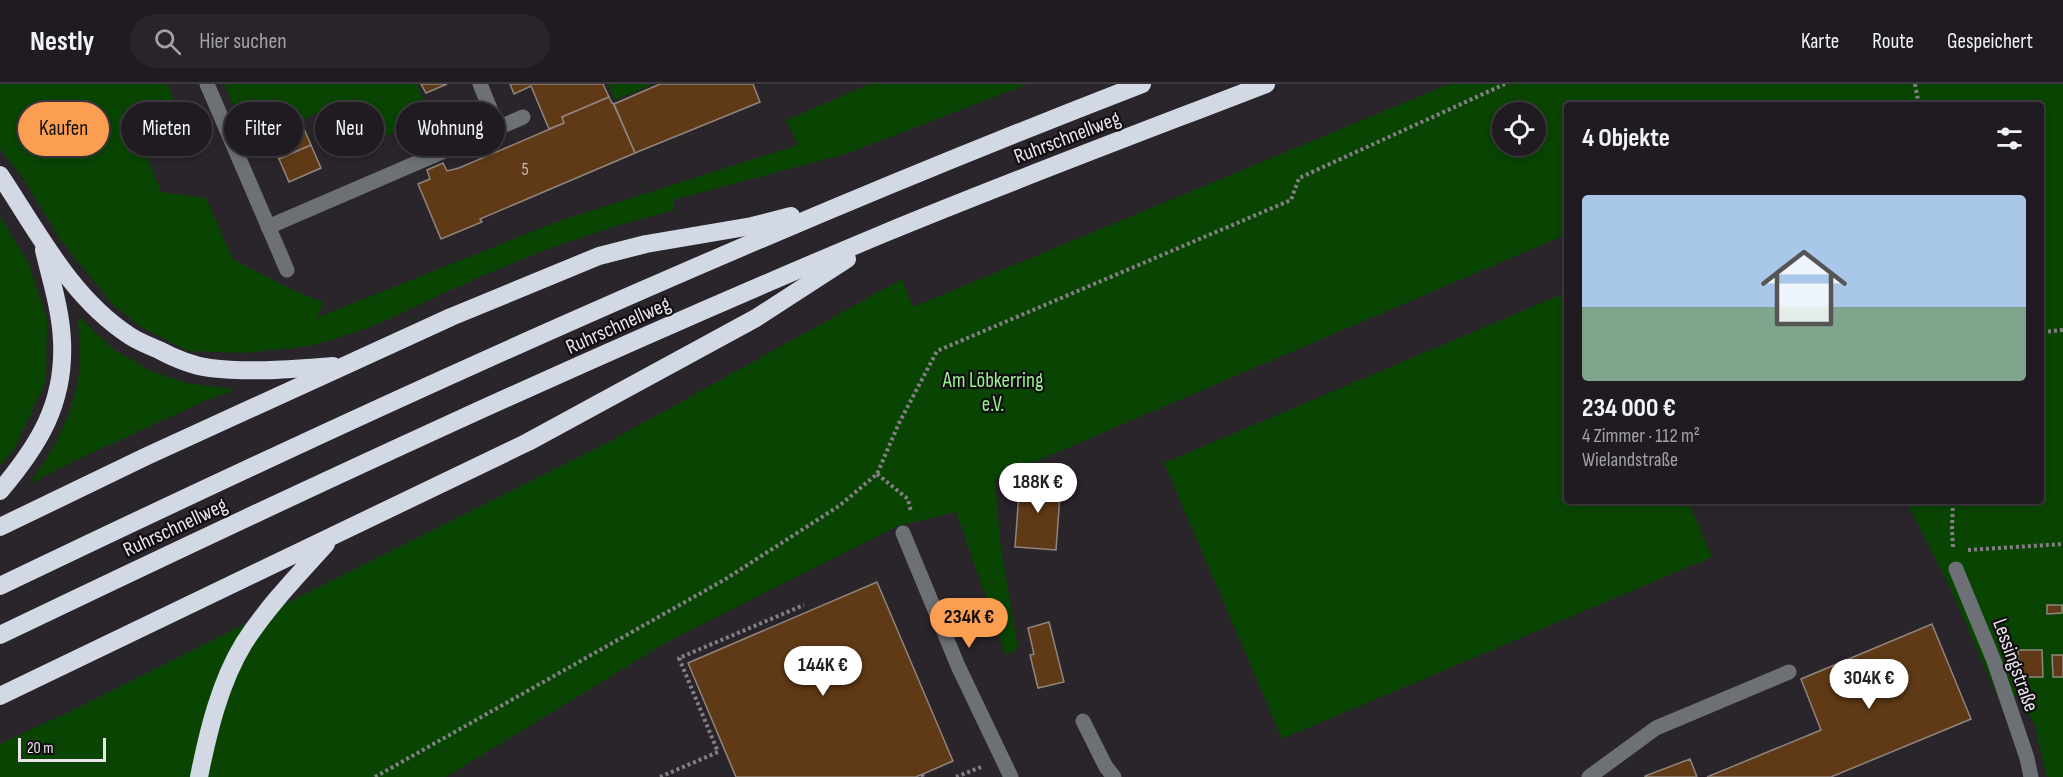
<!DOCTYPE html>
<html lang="de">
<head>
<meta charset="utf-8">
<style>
	body { margin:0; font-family:"Sofia Sans Condensed",sans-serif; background:#282429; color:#f1f3f6; height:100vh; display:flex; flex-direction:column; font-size:22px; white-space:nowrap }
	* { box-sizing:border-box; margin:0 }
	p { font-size:20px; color:#a2a1a5 }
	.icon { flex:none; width:33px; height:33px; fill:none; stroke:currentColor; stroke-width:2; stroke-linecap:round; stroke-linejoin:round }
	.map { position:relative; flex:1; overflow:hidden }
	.side { position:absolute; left:1564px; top:18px; width:480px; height:402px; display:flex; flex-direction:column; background:#201b20; border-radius:6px; box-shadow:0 3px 9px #0003,0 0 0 2px #3d393e }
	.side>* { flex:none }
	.hud { position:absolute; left:18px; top:18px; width:570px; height:54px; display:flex; gap:12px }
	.fabs { position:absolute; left:1492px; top:18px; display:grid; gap:12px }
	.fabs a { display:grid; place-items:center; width:54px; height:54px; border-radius:50%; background:#201b20; box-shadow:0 3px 9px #0003,0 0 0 2px #3d393e; font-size:30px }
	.scale { position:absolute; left:18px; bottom:15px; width:88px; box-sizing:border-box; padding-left:6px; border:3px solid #e9e5ea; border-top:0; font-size:16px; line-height:21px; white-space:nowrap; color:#e9e5ea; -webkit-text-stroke:4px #110e11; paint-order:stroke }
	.price { position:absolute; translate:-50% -51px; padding:0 14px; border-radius:21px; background:#fff; color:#222; font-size:20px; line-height:39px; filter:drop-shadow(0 2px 3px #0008) }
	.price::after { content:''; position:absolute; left:50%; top:36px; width:18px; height:14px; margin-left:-9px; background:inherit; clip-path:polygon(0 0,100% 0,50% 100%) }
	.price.current { background:#fc9e52; color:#111 }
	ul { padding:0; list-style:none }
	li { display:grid; align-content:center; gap:12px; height:318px; padding:0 18px }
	li span { display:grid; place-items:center; height:186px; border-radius:6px; color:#555 }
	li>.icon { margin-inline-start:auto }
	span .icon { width:108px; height:108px; fill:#fffc; stroke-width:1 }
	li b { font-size:26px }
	h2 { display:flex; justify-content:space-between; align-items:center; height:72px; padding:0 18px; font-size:26px }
	.chip { padding:0 21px; border-radius:27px; background:#201b20; box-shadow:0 3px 9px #0003,0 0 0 2px #3d393e; font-size:21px; line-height:54px }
	.chip.current { background:#fc9e52; color:#111 }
	header { display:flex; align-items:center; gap:36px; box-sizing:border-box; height:84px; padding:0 30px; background:#201b20; border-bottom:2px solid #3d393e }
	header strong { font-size:28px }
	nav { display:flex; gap:33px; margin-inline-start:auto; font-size:21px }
	.search { width:420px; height:54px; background:#282429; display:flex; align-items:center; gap:15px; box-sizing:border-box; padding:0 21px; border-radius:33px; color:#a2a1a5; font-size:22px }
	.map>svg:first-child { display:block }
	.green { fill:#094403; fill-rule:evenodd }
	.building { fill:#603a16; stroke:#90867e; stroke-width:1.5 }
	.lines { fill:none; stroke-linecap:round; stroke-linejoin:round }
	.path { stroke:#847f85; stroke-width:4; stroke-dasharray:3 3; stroke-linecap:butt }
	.minor { stroke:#6d7075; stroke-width:15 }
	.highway { stroke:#d2d9e4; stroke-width:18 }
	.labels { text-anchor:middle; stroke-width:4.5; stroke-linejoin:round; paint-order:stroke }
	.number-label { font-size:18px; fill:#c7bab5 }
	.street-label { font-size:21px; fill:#e9e5ea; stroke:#110e11 }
	.park-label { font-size:21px; fill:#9cf192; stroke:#110e11 }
</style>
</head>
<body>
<header>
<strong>Nestly</strong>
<div class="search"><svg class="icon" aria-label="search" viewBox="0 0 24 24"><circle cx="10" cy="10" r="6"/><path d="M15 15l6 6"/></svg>Hier suchen</div>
<nav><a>Karte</a><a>Route</a><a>Gespeichert</a></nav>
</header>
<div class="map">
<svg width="2063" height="693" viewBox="0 0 2063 693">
	<rect width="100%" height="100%" fill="#2a242b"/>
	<g class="green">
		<path d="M0,0H168L178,27L143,62L161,108L206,114L233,175L287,203L324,219L316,234L556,138L798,61L786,36L870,0H1028L849,69L673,116L674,126L610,144L545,166L475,195L378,240L336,255L303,263L245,269L187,267L141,243L113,221L59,154L23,94L0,65Z"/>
		<path d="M224,0H417L430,33L343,70L325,26L249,59Z"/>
		<path d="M608,0H653L615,16Z"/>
		<path d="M1449,0H2063V693H2047L2034,638L2016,611L2004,628L1950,503L1906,417H2042V21H1568L1567,150L995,395L1000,457L1018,565L1006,571L956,428L898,442L667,558L446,693H0V660L75,625L614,355L902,195L913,223ZM1503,28H1536V62H1503Z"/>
		<path d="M0,132L28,178L47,235L46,297L14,366L0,382Z"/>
		<path d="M1567,208L1568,417H1688L1712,473L1282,655L1164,379Z"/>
		<path d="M81,234L112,264L149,286L185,299L228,304L233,307L207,316L70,379L29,400C52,369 71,335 78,296C81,277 79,256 78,236Z"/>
	</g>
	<g class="building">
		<path d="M421,0H447L426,9Z"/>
		<path d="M510,0H603L609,13L562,33L564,39L549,45L531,2L514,10Z"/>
		<path d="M660,0H753L760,18L635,69L614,20Z"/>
		<path d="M609,13L612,19H613L635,69L480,135L482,138L441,155L418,100L430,95L427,86L443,79L447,87L459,84L564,39L562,33Z"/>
		<path d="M301,38L311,61L279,75L269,52Z"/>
		<path d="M311,61L321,84L289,98L279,75Z"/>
		<path d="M1020,395L1061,398L1056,466L1015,463Z"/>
		<path d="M877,498L953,677L916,693H736L688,579Z"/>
		<path d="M2047,521H2062V529L2047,530Z"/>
		<path d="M1049,538L1064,598L1038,604L1030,571L1034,570L1028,544Z"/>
		<path d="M1932,540L1971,635L1831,693H1707L1821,646L1801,595Z"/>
		<path d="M2018,566H2042L2043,593H2019Z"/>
		<path d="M2052,571H2063V593H2053Z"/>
		<path d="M1690,675L1697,693H1645V692Z"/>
	</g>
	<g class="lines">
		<g class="path">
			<path d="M1915,0L1919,21"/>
			<path d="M2042,248L2063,246"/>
			<path d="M877,390L908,415L911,428"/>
			<path d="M1953,463L1952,445L1953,417"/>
			<path d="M1968,466L2063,460"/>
			<path d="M922,690L923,693"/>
			<path d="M375,693L724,496L839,422L877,390L899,339L937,267L1291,116L1299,94L1505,0"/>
			<path d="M660,693L718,668L679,574L804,521"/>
			<path d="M956,693L981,683"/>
		</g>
		<g class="minor">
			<path d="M207,0L287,186"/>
			<path d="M480,0L498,44"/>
			<path d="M268,143L523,33"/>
			<path d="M903,449L958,582L1011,693"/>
			<path d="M1956,485L1994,577L2027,674L2031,693"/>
			<path d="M1083,637L1106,683L1114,693"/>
			<path d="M1589,693L1656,644L1789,588"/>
		</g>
		<g class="highway">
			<path d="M0,91C38,148 71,214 130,252C139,258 150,262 159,266C174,274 194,282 210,284C251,289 292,285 333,282"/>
			<path d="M0,407C39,361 65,319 62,257C61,227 51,196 44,166"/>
			<path d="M0,443L147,372L344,282L451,233L599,172L646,160L752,142L791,132"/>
			<path d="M0,502C375,322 754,150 1142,0"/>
			<path d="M0,551C292,411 586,274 885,149C1011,97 1139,49 1266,0"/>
			<path d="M0,612L528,358L756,234L847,175"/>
			<path d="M199,693C208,648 220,598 244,559C267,523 298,491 326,460"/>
		</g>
	</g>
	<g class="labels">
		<g class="number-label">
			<text x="525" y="91">5</text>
		</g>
		<g class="street-label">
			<text transform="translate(1067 53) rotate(-21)" y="7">Ruhrschnellweg</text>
			<text transform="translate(618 241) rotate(-24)" y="7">Ruhrschnellweg</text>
			<text transform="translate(175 443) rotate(-25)" y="7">Ruhrschnellweg</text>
			<text transform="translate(2016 581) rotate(70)" y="7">Lessingstraße</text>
		</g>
		<g class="park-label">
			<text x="993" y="303">Am Löbkerring<tspan x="993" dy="24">e.V.</tspan></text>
		</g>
	</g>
</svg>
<div class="fabs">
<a><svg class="icon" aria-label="locate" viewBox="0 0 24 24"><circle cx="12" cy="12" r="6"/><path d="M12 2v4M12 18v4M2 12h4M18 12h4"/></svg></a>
</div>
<div class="scale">20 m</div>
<b class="price" style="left:1038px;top:430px">188K €</b>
<b class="price current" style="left:969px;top:565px">234K €</b>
<b class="price" style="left:823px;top:613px">144K €</b>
<b class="price" style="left:1869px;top:626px">304K €</b>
<div class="hud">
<a class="chip current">Kaufen</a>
<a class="chip">Mieten</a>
<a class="chip">Filter</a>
<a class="chip">Neu</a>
<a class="chip">Wohnung</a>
</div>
<section class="side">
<h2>4 Objekte<svg class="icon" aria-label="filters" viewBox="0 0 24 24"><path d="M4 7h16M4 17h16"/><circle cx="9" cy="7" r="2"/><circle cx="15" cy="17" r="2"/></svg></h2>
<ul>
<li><span style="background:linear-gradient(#a9c7e8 60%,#7fa58c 0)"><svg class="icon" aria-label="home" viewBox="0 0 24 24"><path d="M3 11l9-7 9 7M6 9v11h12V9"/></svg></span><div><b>234 000 €</b><p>4 Zimmer · 112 m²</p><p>Wielandstraße</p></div></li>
</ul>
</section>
</div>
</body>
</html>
